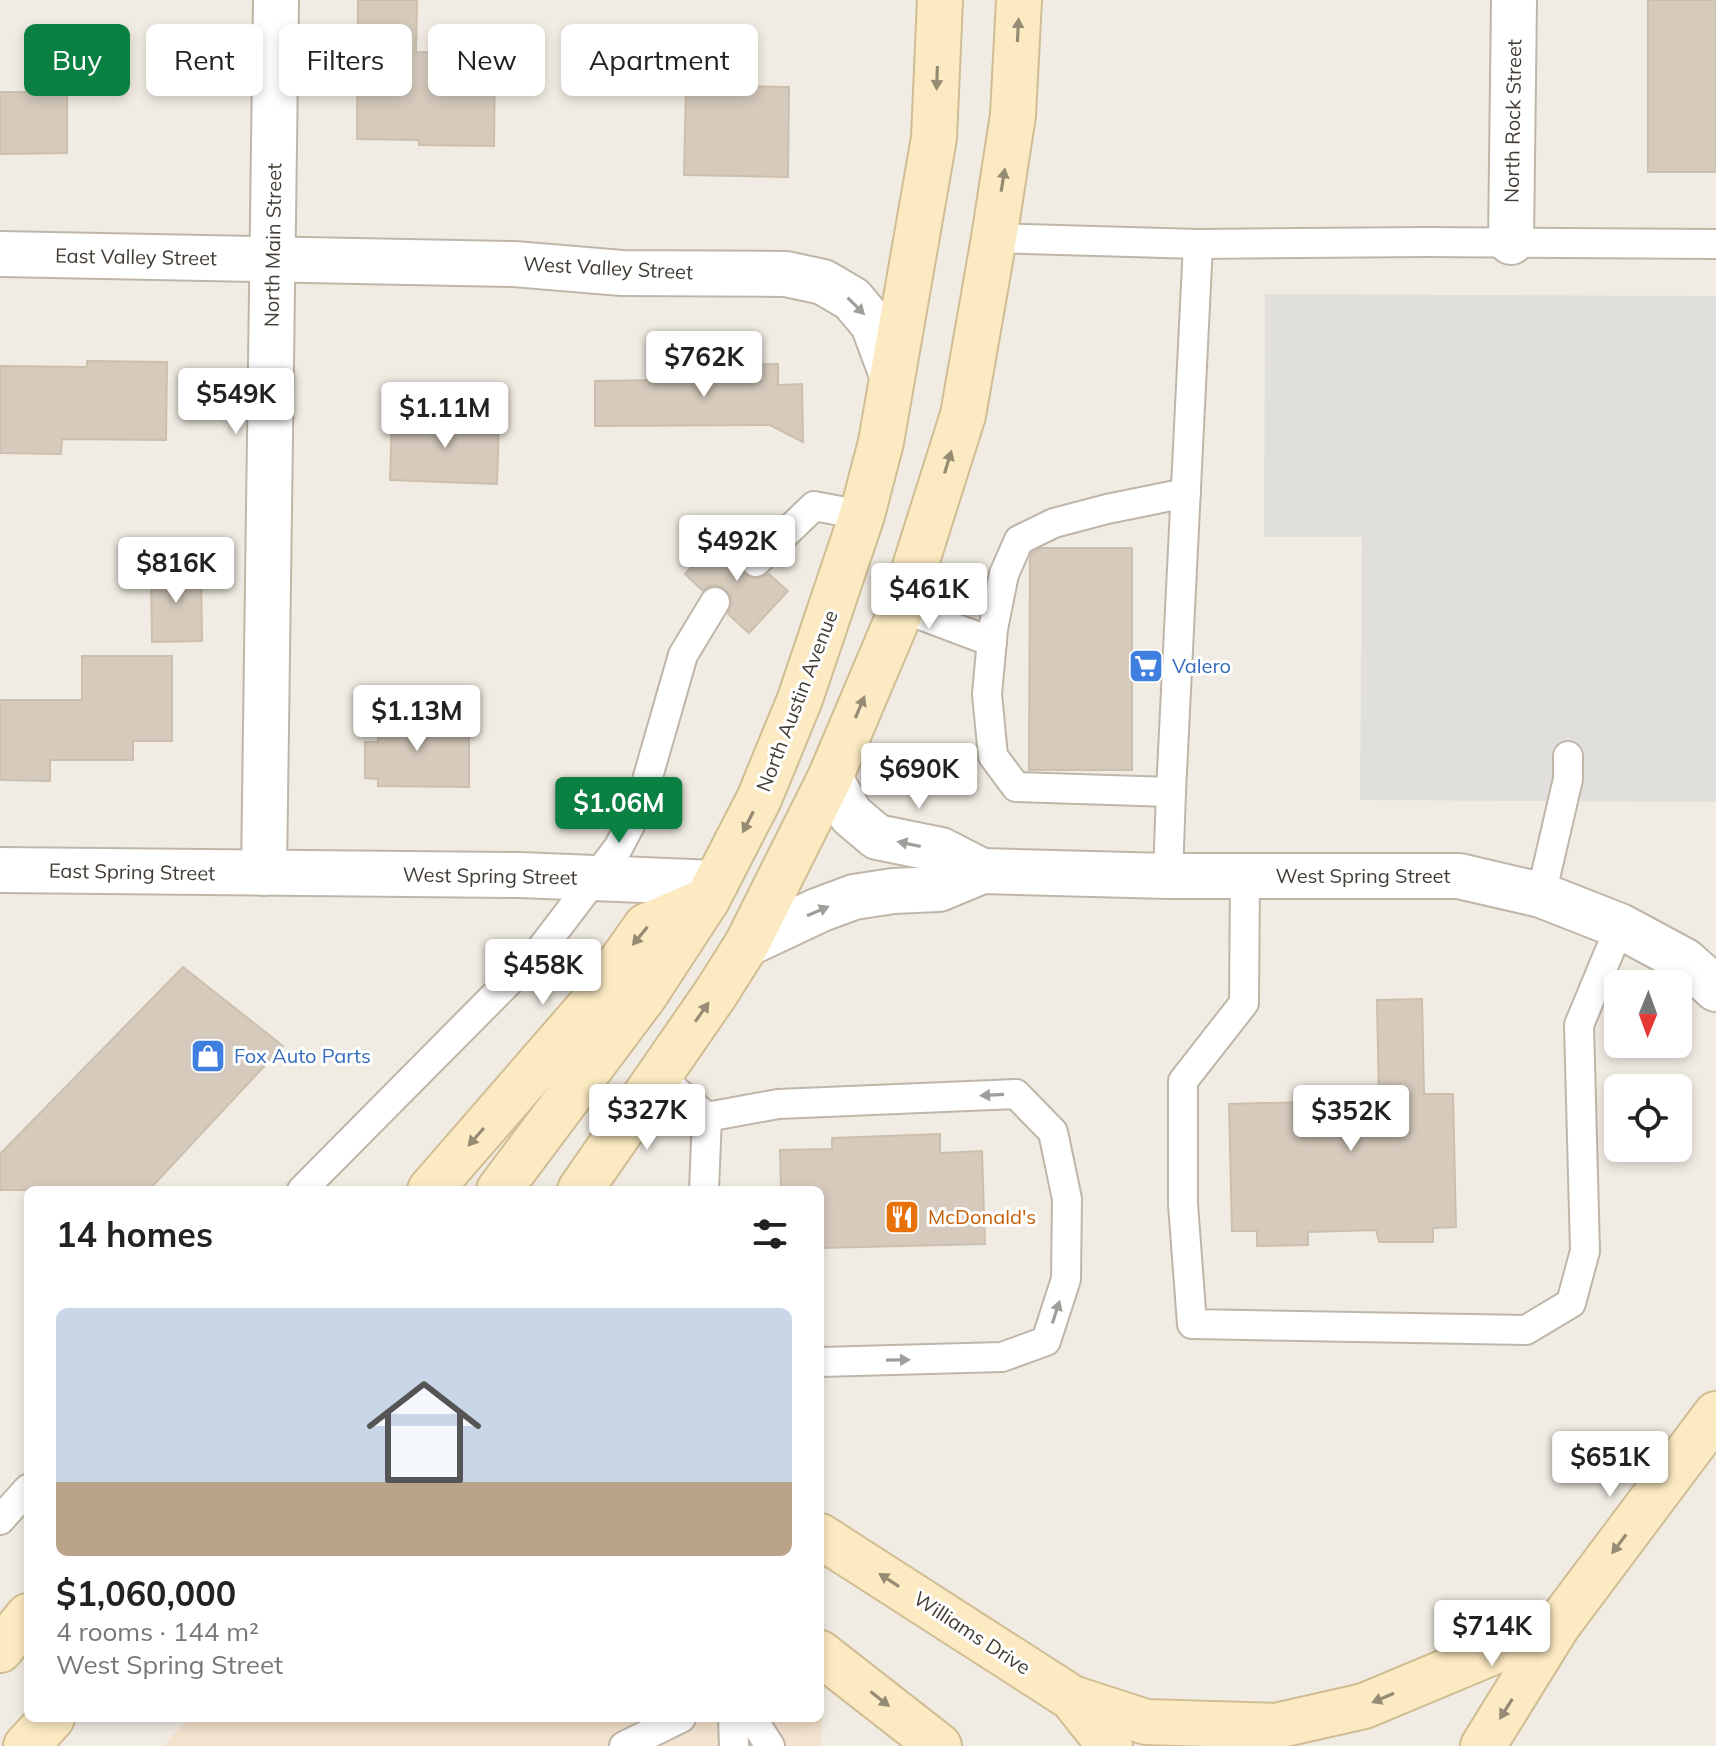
<!DOCTYPE html>
<html lang="en">
<head>
<meta charset="utf-8">
<style>
	body { margin:0; font-family:Mulish,sans-serif; background:#f6f6f6; color:#222; height:100vh; display:flex; flex-direction:column; font-size:30px; white-space:nowrap }
	* { box-sizing:border-box; margin:0 }
	p { font-size:26px; color:#767676 }
	.icon { flex:none; width:44px; height:44px; fill:none; stroke:currentColor; stroke-width:2; stroke-linecap:round; stroke-linejoin:round }
	.map { position:relative; flex:1; overflow:hidden }
	.drawer { position:absolute; left:24px; top:1186px; width:800px; height:536px; display:flex; flex-direction:column; background:#fff; border-radius:12px; box-shadow:0 4px 12px #0003 }
	.drawer>* { flex:none }
	.banner { position:absolute; left:24px; top:24px; width:800px; height:72px; display:flex; gap:16px }
	.needle { width:52px; rotate:181deg }
	.controls { position:absolute; left:1604px; top:970px; display:grid; gap:16px }
	.controls a { display:grid; place-items:center; width:88px; height:88px; border-radius:12px; background:#fff; box-shadow:0 4px 12px #0003; font-size:40px }
	.price { position:absolute; translate:-50% -68px; padding:0 18px; border-radius:8px; background:#fff; color:#222; font-size:26px; line-height:52px; filter:drop-shadow(0 2px 4px #0008) }
	.price::after { content:''; position:absolute; left:50%; top:48px; width:24px; height:18px; margin-left:-12px; background:inherit; clip-path:polygon(0 0,100% 0,50% 100%) }
	.price.on { background:#0b8043; color:#fff }
	ul { padding:0; list-style:none }
	li { display:grid; align-content:center; gap:16px; height:424px; padding:0 32px }
	li span { display:grid; place-items:center; height:248px; border-radius:12px; color:#555 }
	li>.icon { margin-inline-start:auto }
	span .icon { width:144px; height:144px; fill:#fffc; stroke-width:1 }
	li b { font-size:34px }
	h2 { display:flex; justify-content:space-between; align-items:center; height:96px; padding:0 32px; font-size:34px }
	.chip { padding:0 28px; border-radius:12px; background:#fff; box-shadow:0 4px 12px #0003; font-size:28px; line-height:72px }
	.chip.on { background:#0b8043; color:#fff }
	.map>svg:first-child { display:block }
	.commercial { fill:#f3e2ce }
	.parking { fill:#e1dfdc }
	.building { fill:#d5cabc; stroke:#ccbfad; stroke-width:2 }
	.lines { fill:none; stroke-linecap:round; stroke-linejoin:round }
	.lane-casing { stroke:#bfb6a9; stroke-width:32 }
	.street-casing { stroke:#bfb6a9; stroke-width:48 }
	.secondary-casing { stroke:#d0bd94; stroke-width:48 }
	.lane { stroke:#fff; stroke-width:28 }
	.street { stroke:#fff; stroke-width:44 }
	.secondary { stroke:#fcebc2; stroke-width:44 }
	.oneway { fill:#968b74 }
	.oneway2 { fill:#a09e9a }
	.labels { text-anchor:middle; stroke-width:6; stroke-linejoin:round; paint-order:stroke }
	.street-label { font-size:20px; fill:#423c34; stroke:#fff }
	.shop-label { font-size:20px; fill:#366cbe; stroke:#fff; text-anchor:start }
	.food-label { font-size:20px; fill:#c56008; stroke:#fff; text-anchor:start }
</style>
</head>
<body>
<div class="map">
<svg width="1716" height="1746" viewBox="0 0 1716 1746">
	<rect width="100%" height="100%" fill="#f1ece3"/>
	<path class="commercial" d="M820,1713L822,1714L821,1746H163L189,1718H820Z"/>
	<path class="parking" d="M1265,294L1716,296V802L1360,800L1362,537H1264Z"/>
	<g class="building">
		<path d="M358,0H417L416,52L495,54L494,146L419,145V140L357,139Z"/>
		<rect x="1648" y="0" width="68" height="172"/>
		<path d="M686,85L789,87L788,177L684,175Z"/>
		<path d="M0,92H67V153L0,154Z"/>
		<path d="M87,361L167,362L166,440L62,439L61,454L0,453V366L87,367Z"/>
		<path d="M778,364V385L802,384L803,442L770,425L595,426V381L662,380L661,369L668,370V365Z"/>
		<path d="M392,417L499,420L497,484L390,480Z"/>
		<path d="M724,533L744,551L740,558L739,565L744,574L752,578L759,579L769,574L788,591L749,633L728,614L732,602L730,595L724,588L715,585L708,587L703,591L685,574Z"/>
		<path d="M1041,548H1132V770H1029L1030,558L1032,553Z"/>
		<path d="M201,568L202,641L152,642L151,569Z"/>
		<path d="M82,656H172V741H133V760H50V781L0,780V700H82Z"/>
		<path d="M378,711L439,712V735L469,734V787L378,786V779L365,778V742H378Z"/>
		<path d="M183,967L283,1046L149,1190H0V1154Z"/>
		<path d="M1422,999L1424,1094H1453L1456,1227L1433,1228V1242H1379L1376,1230L1308,1232V1245L1257,1246V1231H1232L1229,1104L1379,1100L1377,1000Z"/>
		<path d="M940,1134V1153L982,1151L985,1244L820,1248V1190H781L780,1150L832,1149V1138Z"/>
	</g>
	<g class="lines">
		<g class="lane-casing">
			<g id="lane">
				<path d="M994,238L1198,244L1426,242L1716,244"/>
				<path d="M756,562L814,506L862,515"/>
				<path d="M902,608L992,642"/>
				<path d="M1171,792L1016,787L993,756L987,694L993,629L1004,574L1019,540L1054,523L1107,509L1186,493"/>
				<path d="M1168,876L1171,792L1198,244"/>
				<path d="M1245,876L1244,1003L1183,1081V1204L1192,1324L1526,1330L1571,1303L1585,1251L1579,1025L1620,926"/>
				<path d="M1541,895L1568,779V756"/>
				<path d="M658,1076L707,1117"/>
				<path d="M302,1190L541,949L618,848L639,808L683,655L715,602"/>
				<path d="M704,1190L707,1117L778,1104L1016,1094L1053,1132L1067,1199L1066,1279L1046,1341L1002,1357L820,1362"/>
				<path d="M0,1520L28,1489"/>
				<path d="M733,1718L734,1746"/>
				<path d="M752,1718L770,1746"/>
				<path d="M624,1746L681,1718"/>
			</g>
		</g>
		<g class="street-casing">
			<g id="street">
				<path d="M1511,242L1514,0"/>
				<path d="M0,254L514,264L622,273L786,274L823,282L852,299L873,324L892,375"/>
				<path d="M830,778L851,815L877,837L941,850L982,871"/>
				<path d="M0,870L520,875L716,883"/>
				<path d="M264,873L276,0"/>
				<path d="M747,944L819,910L854,897L893,891L939,889L982,871L1168,876H1459L1541,895L1620,926L1685,961L1716,989"/>
			</g>
		</g>
		<g class="secondary-casing">
			<g id="secondary">
				<path d="M430,1190L588,1008L646,926L707,900"/>
				<path d="M499,1190L645,995L707,900L759,799L800,699L862,515L881,442L934,138L940,0"/>
				<path d="M580,1190L716,993L747,944L830,778L902,608L963,415L994,238L1013,115L1019,0"/>
				<path d="M820,1536L1072,1698L1110,1746"/>
				<path d="M0,1650L28,1616"/>
				<path d="M820,1653L939,1746"/>
				<path d="M1072,1698L1146,1722L1276,1726L1364,1706L1558,1625"/>
				<path d="M26,1746L52,1718"/>
				<path d="M1483,1746L1558,1625L1716,1414"/>
			</g>
		</g>
		<use href="#lane" class="lane"/>
		<use href="#street" class="street"/>
		<use href="#secondary" class="secondary"/>
	</g>
	<defs><path id="oneway-solid" d="M-6-.8H1V-3.2L6.5 0L1 3.2V.8H-6Z" transform="scale(2)"/></defs>
	<g class="oneway">
		<use href="#oneway-solid" transform="translate(1018 30) rotate(-87)"/>
		<use href="#oneway-solid" transform="translate(937 78) rotate(92)"/>
		<use href="#oneway-solid" transform="translate(1003 180) rotate(-81)"/>
		<use href="#oneway-solid" transform="translate(948 462) rotate(-73)"/>
		<use href="#oneway-solid" transform="translate(860 707) rotate(-67)"/>
		<use href="#oneway-solid" transform="translate(748 822) rotate(117)"/>
		<use href="#oneway-solid" transform="translate(640 936) rotate(129)"/>
		<use href="#oneway-solid" transform="translate(702 1012) rotate(-55)"/>
		<use href="#oneway-solid" transform="translate(476 1137) rotate(131)"/>
		<use href="#oneway-solid" transform="translate(1619 1544) rotate(127)"/>
		<use href="#oneway-solid" transform="translate(889 1580) rotate(-147)"/>
		<use href="#oneway-solid" transform="translate(1383 1698) rotate(157)"/>
		<use href="#oneway-solid" transform="translate(880 1699) rotate(38)"/>
		<use href="#oneway-solid" transform="translate(1506 1709) rotate(122)"/>
	</g>
	<g class="oneway2">
		<use href="#oneway-solid" transform="translate(856 306) rotate(45)"/>
		<use href="#oneway-solid" transform="translate(909 844) rotate(-168)"/>
		<use href="#oneway-solid" transform="translate(818 911) rotate(-23)"/>
		<use href="#oneway-solid" transform="translate(992 1095) rotate(177)"/>
		<use href="#oneway-solid" transform="translate(1056 1312) rotate(-72)"/>
		<use href="#oneway-solid" transform="translate(898 1360) rotate(-1)"/>
	</g>
	<defs>
		<g id="supermarket-square" transform="scale(1.8)"><rect x="-9" y="-9" width="18" height="18" rx="4" fill="#3f7fe0" stroke="#fff"/><path d="M-6-5.5h2.5l.6 2H6L4.5 2H-2.5L-4.4-4H-6ZM-1.5 3.2a1.3 1.3 0 1 0 .1 0ZM3 3.2a1.3 1.3 0 1 0 .1 0Z" fill="#fff"/></g>
		<g id="shop-square" transform="scale(1.8)"><rect x="-9" y="-9" width="18" height="18" rx="4" fill="#3f7fe0" stroke="#fff"/><path d="M-5-2.5h2.3a2.7 3.5 0 0 1 5.4 0H5L5.5 6h-11ZM-1.5-2.5h3a1.5 2.3 0 0 0-3 0Z" fill="#fff"/></g>
		<g id="restaurant-square" transform="scale(1.8)"><rect x="-9" y="-9" width="18" height="18" rx="4" fill="#e8710a" stroke="#fff"/><path d="M-5-6h1v4h1v-4h1v4h1v-4h1v5L-1.5 .5V6h-2V.5L-5-1ZM5-6V6H3V1.5H1.5Q1.5-4 5-6Z" fill="#fff"/></g>
	</defs>
	<g fill-rule="evenodd">
		<use href="#supermarket-square" x="1146" y="666"/>
		<use href="#shop-square" x="208" y="1056"/>
		<use href="#restaurant-square" x="902" y="1217"/>
	</g>
	<g class="labels">
		<g class="street-label">
			<text transform="translate(1513 121) rotate(-89)" y="7">North Rock Street</text>
			<text transform="translate(273 245) rotate(-89)" y="7">North Main Street</text>
			<text transform="translate(136 257) rotate(1)" y="7">East Valley Street</text>
			<text transform="translate(608 268) rotate(3)" y="7">West Valley Street</text>
			<text transform="translate(797 701) rotate(-69)" y="7">North Austin Avenue</text>
			<text transform="translate(132 872) rotate(1)" y="7">East Spring Street</text>
			<text transform="translate(490 876) rotate(1)" y="7">West Spring Street</text>
			<text x="1363" y="883">West Spring Street</text>
			<text transform="translate(972 1633) rotate(33)" y="7">Williams Drive</text>
		</g>
		<g class="shop-label">
			<text x="1172" y="673">Valero</text>
			<text x="234" y="1063">Fox Auto Parts</text>
		</g>
		<g class="food-label">
			<text x="928" y="1224">McDonald's</text>
		</g>
	</g>
</svg>
<div class="controls">
<a><svg class="needle" viewBox="-14 -14 28 28"><path d="M0-13l5 13h-10z" fill="#e53935"/><path d="M0 13l5-13h-10z" fill="#767676"/></svg></a>
<a><svg class="icon" aria-label="locate" viewBox="0 0 24 24"><circle cx="12" cy="12" r="6"/><path d="M12 2v4M12 18v4M2 12h4M18 12h4"/></svg></a>
</div>
<b class="price" style="left:704px;top:399px">$762K</b>
<b class="price" style="left:236px;top:436px">$549K</b>
<b class="price" style="left:445px;top:450px">$1.11M</b>
<b class="price" style="left:737px;top:583px">$492K</b>
<b class="price" style="left:176px;top:605px">$816K</b>
<b class="price" style="left:929px;top:631px">$461K</b>
<b class="price" style="left:417px;top:753px">$1.13M</b>
<b class="price" style="left:919px;top:811px">$690K</b>
<b class="price on" style="left:619px;top:845px">$1.06M</b>
<b class="price" style="left:543px;top:1007px">$458K</b>
<b class="price" style="left:647px;top:1152px">$327K</b>
<b class="price" style="left:1351px;top:1153px">$352K</b>
<b class="price" style="left:1610px;top:1499px">$651K</b>
<b class="price" style="left:1492px;top:1668px">$714K</b>
<div class="banner">
<a class="chip on">Buy</a>
<a class="chip">Rent</a>
<a class="chip">Filters</a>
<a class="chip">New</a>
<a class="chip">Apartment</a>
</div>
<section class="drawer">
<h2>14 homes<svg class="icon" aria-label="filters" viewBox="0 0 24 24"><path d="M4 7h16M4 17h16"/><circle cx="9" cy="7" r="2"/><circle cx="15" cy="17" r="2"/></svg></h2>
<ul>
<li><span style="background:linear-gradient(#c9d6e8 70%,#b9a48a 0)"><svg class="icon" aria-label="home" viewBox="0 0 24 24"><path d="M3 11l9-7 9 7M6 9v11h12V9"/></svg></span><div><b>$1,060,000</b><p>4 rooms · 144 m²</p><p>West Spring Street</p></div></li>
</ul>
</section>
</div>
</body>
</html>
